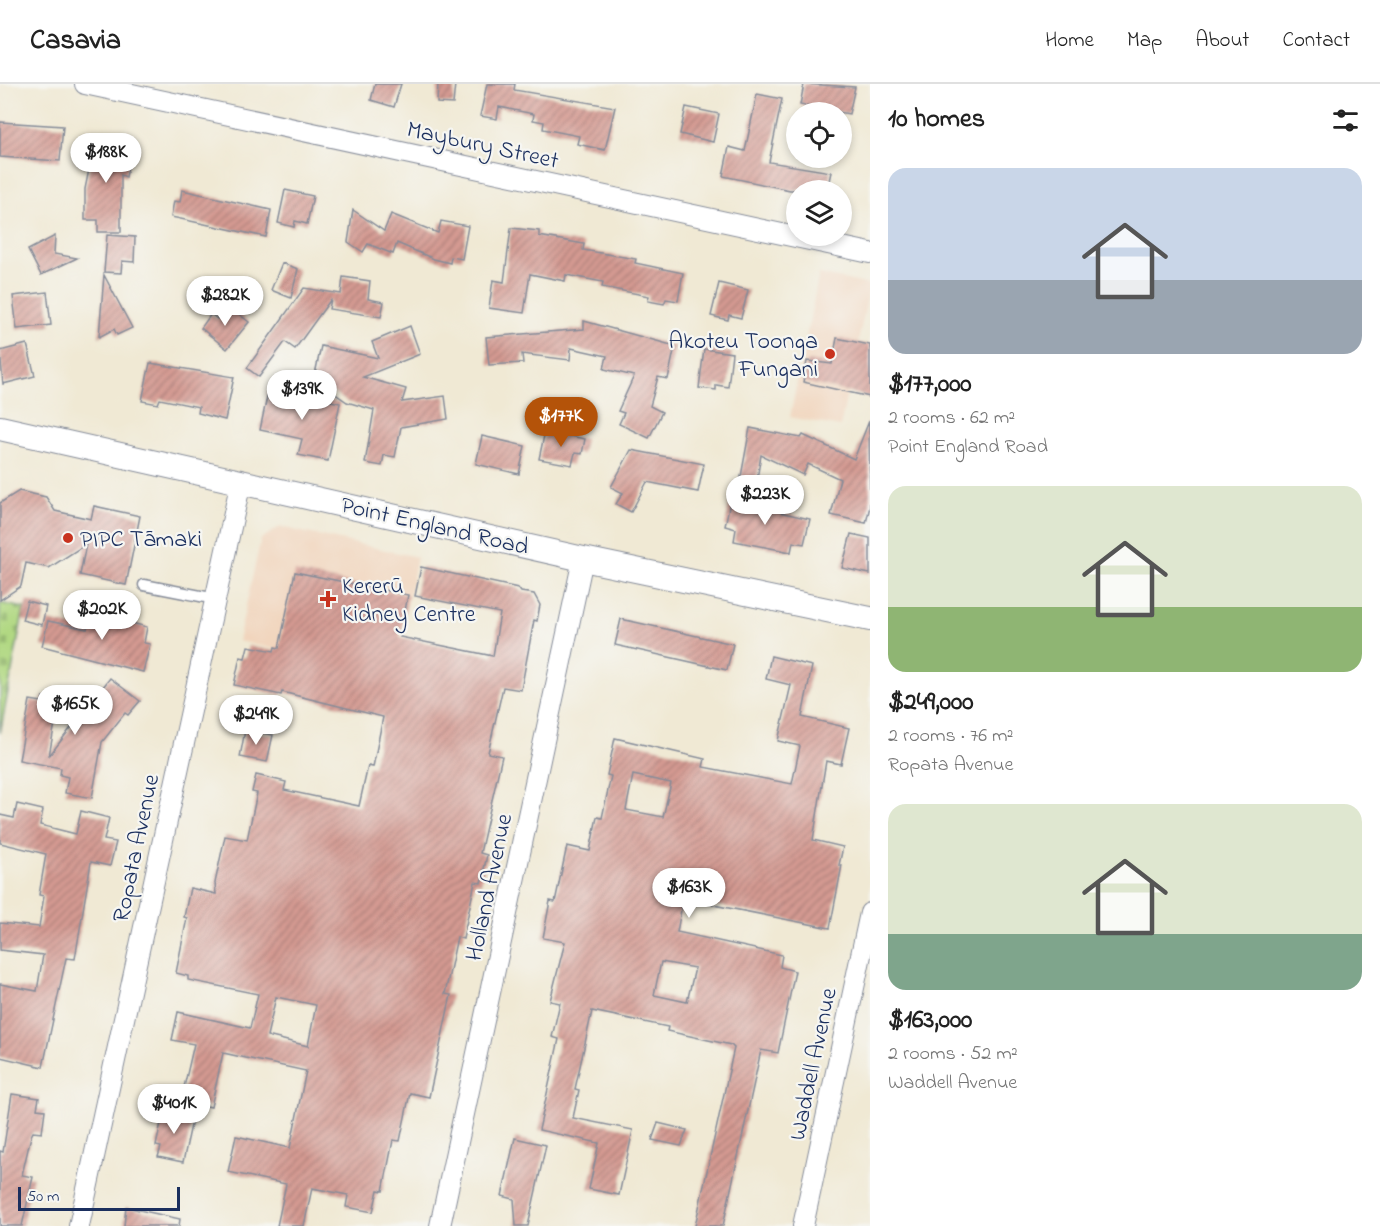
<!DOCTYPE html>
<html lang="en">
<head>
<meta charset="utf-8">
<style>
	body { margin:0; font-family:"Indie Flower",sans-serif; background:#f6f6f6; color:#222; height:100vh; display:flex; flex-direction:column; font-size:22px; white-space:nowrap }
	* { box-sizing:border-box; margin:0 }
	p { font-size:20px; color:#767676 }
	.icon { flex:none; width:33px; height:33px; fill:none; stroke:currentColor; stroke-width:2; stroke-linecap:round; stroke-linejoin:round }
	.map { position:relative; flex:1; overflow:hidden }
	.side { display:flex; flex-direction:column; background:#fff; width:510px }
	.side>* { flex:none }
	.buttons { position:absolute; left:786px; top:18px; display:grid; gap:12px }
	.buttons a { display:grid; place-items:center; width:66px; height:66px; border-radius:50%; background:#fff; box-shadow:0 3px 9px #0003; font-size:30px }
	.scale { position:absolute; left:18px; bottom:15px; width:162px; box-sizing:border-box; padding-left:6px; border:3px solid #1b2f5e; border-top:0; font-size:16px; line-height:21px; white-space:nowrap; color:#1b2f5e; -webkit-text-stroke:4px #f6f6f2; paint-order:stroke }
	.price { position:absolute; translate:-50% -51px; padding:0 14px; border-radius:21px; background:#fff; color:#222; font-size:20px; line-height:39px; filter:drop-shadow(0 2px 3px #0008) }
	.price::after { content:''; position:absolute; left:50%; top:36px; width:18px; height:14px; margin-left:-9px; background:inherit; clip-path:polygon(0 0,100% 0,50% 100%) }
	.price.selected { background:#b45309; color:#fff }
	ul { padding:0; list-style:none }
	li { display:grid; align-content:center; gap:12px; height:318px; padding:0 18px }
	li span { display:grid; place-items:center; height:186px; border-radius:18px; color:#555 }
	li>.icon { margin-inline-start:auto }
	span .icon { width:108px; height:108px; fill:#fffc; stroke-width:1 }
	li b { font-size:26px }
	h2 { display:flex; justify-content:space-between; align-items:center; height:72px; padding:0 18px; font-size:26px }
	header { display:flex; align-items:center; gap:36px; box-sizing:border-box; height:84px; padding:0 30px; background:#fff; border-bottom:2px solid #e0e0e0 }
	header strong { font-size:28px }
	nav { display:flex; gap:33px; margin-inline-start:auto; font-size:21px }
	main { display:flex; flex:1; min-height:0 }
	.map>svg:first-child { display:block }
	.built { fill:#f1d5bd }
	.cemetery { fill:url(#cemetery-stones); stroke:#668470; stroke-width:1.5 }
	.building { fill:url(#building-hatch); fill-rule:evenodd }
	.lines { fill:none; stroke-linecap:round; stroke-linejoin:round }
	.service-casing { stroke:#868c99; stroke-width:13 }
	.minor-casing { stroke:#868c99; stroke-width:22 }
	.tertiary-casing { stroke:#868c99; stroke-width:26 }
	.service { stroke:#fff; stroke-width:10 }
	.minor { stroke:#fff; stroke-width:20 }
	.tertiary { stroke:#fff; stroke-width:24 }
	.poi-dot { fill:#c8321e; stroke:#f6f6f2; stroke-width:2 }
	.labels { text-anchor:middle; stroke-width:4.5; stroke-linejoin:round; paint-order:stroke }
	.street-label { font-size:24px; fill:#1b2f5e; stroke:#f6f6f2 }
	.poi-label { font-size:24px; fill:#1b2f5e; stroke:#f6f6f2; text-anchor:start }
</style>
</head>
<body>
<header>
<strong>Casavia</strong>
<nav><a>Home</a><a>Map</a><a>About</a><a>Contact</a></nav>
</header>
<main>
<div class="map">
<svg width="870" height="1142" viewBox="0 0 870 1142">
	<defs>
		<pattern id="cemetery-stones" width="16" height="16" patternUnits="userSpaceOnUse" patternTransform="scale(1.5)"><rect width="16" height="16" fill="#b1d882"/><path d="M2 7V4a2 2 0 0 1 4 0v3zM10 15v-3a2 2 0 0 1 4 0v3z" fill="#98ba73"/></pattern>
		<pattern id="building-hatch" width="6" height="6" patternUnits="userSpaceOnUse" patternTransform="scale(1.5)"><rect width="6" height="6" fill="#d49a91"/><path d="M-1 1l2-2M0 6l6-6M5 7l2-2" fill="none" stroke="#ab7e7a"/></pattern>
	</defs>
	<rect width="100%" height="100%" fill="#f6f6f2"/>
	<filter id="ink" filterUnits="userSpaceOnUse"><feTurbulence type="fractalNoise" baseFrequency=".0167" numOctaves="2"/><feDisplacementMap in="SourceGraphic" scale="12" xChannelSelector="R" yChannelSelector="G"/><feConvolveMatrix kernelMatrix="1 2 1 2 8 2 1 2 1" color-interpolation-filters="sRGB"/></filter>
	<filter id="wash" filterUnits="userSpaceOnUse"><feTurbulence type="fractalNoise" baseFrequency=".008" numOctaves="4" result="noise"/><feDisplacementMap in="SourceGraphic" scale="24" xChannelSelector="R" yChannelSelector="G"/><feGaussianBlur stdDeviation="1.35" result="paint"/><feColorMatrix in="noise" values="0 0 0 0 0 0 0 0 0 0 0 0 0 0 0 0 0 1.4 0 .05"/><feComposite in="paint" operator="in"/></filter>
	<g filter="url(#wash)">
		<rect width="100%" height="100%" fill="#f0e9d4"/>
		<g class="built">
			<path d="M819,190L870,201L840,343L790,333Z"/>
			<path d="M280,443L417,473L395,581L381,588L238,557L261,455Z"/>
		</g>
		<path class="cemetery" d="M0,519L24,524L0,649Z"/>
		<g id="blocks">
			<g class="building">
				<path d="M375,0H401L394,23L371,16Z"/>
				<path d="M438,0H455L453,20L437,19Z"/>
				<path d="M487,0H515L514,6L615,23L605,66L577,60L579,52L543,45L544,38L533,36L534,30L499,23L497,35L480,32Z"/>
				<path d="M804,0L855,3L849,30L800,21Z"/>
				<path d="M757,10L782,15L769,78L831,88L827,106H790L723,92L729,63L745,67Z"/>
				<path d="M686,23L719,30L713,58L680,50Z"/>
				<path d="M0,38L63,42L60,77L0,73Z"/>
				<path d="M96,51L115,55L113,61L132,65L126,93L121,91V148H98V136H85V105Z"/>
				<path d="M182,106L271,126L266,153L171,133L174,117L180,118Z"/>
				<path d="M285,106L313,112L307,140L295,137L294,143L278,139Z"/>
				<path d="M353,126L384,147L391,130L438,149L441,137L468,142L462,175L451,173L450,179L434,175L397,159L393,170L368,160L363,168L348,158Z"/>
				<path d="M511,144L539,147V152L584,160L583,166L636,175L635,179L683,189L678,217L666,215L664,220L648,217L649,212L602,203L603,198L566,191L565,197L530,190L524,229L489,224L493,196L504,198Z"/>
				<path d="M107,151L135,153L134,178L122,177L121,189L104,188Z"/>
				<path d="M55,152L54,170L77,174L41,191L28,166Z"/>
				<path d="M282,179L298,185L291,214L271,206Z"/>
				<path d="M104,191L132,244L117,251L114,245L99,253Z"/>
				<path d="M343,193L370,197L368,215L384,218L381,233L329,225L331,215L295,265L285,258L259,293L247,284L304,204L341,210Z"/>
				<path d="M719,199L748,206L741,234L729,231L728,236L711,232Z"/>
				<path d="M47,208L51,241L17,245L13,212Z"/>
				<path d="M227,221L249,238L227,265L201,244L211,230L217,235Z"/>
				<path d="M584,237L675,262L668,295L658,293L650,322L662,328L649,354L619,340L624,329L618,327L634,292L604,285L607,272L571,264L570,276L522,270L523,279L489,281L486,253L584,245Z"/>
				<path d="M410,242L420,270L363,293L406,305L402,318L445,312L448,335L401,343L395,373L384,371L382,382L365,379L374,326L347,318L314,295L321,262L378,274L372,258Z"/>
				<path d="M837,254L870,261V313L803,298L807,277L832,280Z"/>
				<path d="M27,260L35,292L3,300L0,267Z"/>
				<path d="M704,265L732,269L728,303L716,301V306L699,304Z"/>
				<path d="M150,279L234,293L225,336L198,329L199,323L160,315L158,320L142,317Z"/>
				<path d="M269,303L340,319L328,377L298,371L302,355L260,346Z"/>
				<path d="M869,337L870,422L866,439L831,431L840,395L808,380L803,391L761,371L756,401L740,398L750,344L801,354L803,351L854,375Z"/>
				<path d="M545,347L585,355L582,370L575,369L572,381L539,375Z"/>
				<path d="M482,352L525,362L519,390L476,380Z"/>
				<path d="M631,366L704,380L698,408L647,398L631,428L616,420L623,409L611,403Z"/>
				<path d="M19,407L46,413L55,427L91,435L94,422L140,432L126,501L80,491L86,460L49,484L26,479L21,502L0,516V419Z"/>
				<path d="M731,413L758,418L757,423L810,435L804,460L793,458L791,468L734,457L736,445L725,442Z"/>
				<path d="M851,450L870,454V490L842,484Z"/>
				<path d="M421,483L518,504L521,508L534,510L540,521L537,537L534,536L521,606L503,603L488,669L502,672L480,769L487,771L481,799L475,798L463,855L457,853L445,910L451,911L429,1013L410,1009L400,1057L393,1056L383,1107L378,1106L373,1128L346,1123L348,1111L312,1104L304,1142H277L286,1100L228,1088L236,1052L290,1064L306,987L223,969L211,1023L181,1016L194,960L172,956L178,928L250,944L258,910L188,896V892L176,889L187,834L184,833L190,804L216,810L215,799L225,752L247,756L257,709L252,708L256,691L286,698L284,706L359,722L368,682L373,683L383,633L282,608L281,611L234,601L240,573L245,574L248,562L274,567L275,563L279,564L295,488L408,511L400,553L493,572L500,529L415,512ZM276,913L316,921L308,962L267,952Z"/>
				<path d="M27,517L46,522L42,541L22,536Z"/>
				<path d="M91,526L117,532L116,535L147,543L144,559L150,560L143,588L42,562L48,537L87,545Z"/>
				<path d="M621,535L733,560L727,586L615,561Z"/>
				<path d="M771,572L812,582L802,633L849,644L841,680L826,677L813,756L843,763L839,781H842L830,844L683,815L677,848L782,871L780,883L795,887L778,969L761,966L723,1142H695L734,964L731,961L667,947L668,943L592,927L575,1005L579,1006L573,1034L633,1046L619,1111L589,1105L599,1059L539,1046L559,955L552,953L560,919L550,917L565,858L543,854L550,817L555,818L567,762L590,767L597,733L602,734L611,692L607,691L615,654L705,675L703,683L792,700L800,662L778,657L791,601L766,595ZM633,691L671,699L663,733L626,726ZM661,878L695,884L687,918L654,911Z"/>
				<path d="M110,594L140,617L128,631L125,629L102,658L92,714L65,709L68,693L60,691L61,684L19,676L30,616L42,618L43,613L59,617L49,672Z"/>
				<path d="M245,646L273,651L267,678L240,673Z"/>
				<path d="M17,720L43,726L40,741L76,750L81,727L109,734L104,756L116,758L110,782L91,778L75,875L66,874L43,983L0,973V900L37,907L43,871L0,866V839L39,843L44,812L39,811L46,770L0,759V731L14,734Z"/>
				<path d="M12,1010L39,1014L37,1025L45,1026L42,1049L33,1048L31,1052L22,1091L33,1093L22,1142H0V1067L3,1068Z"/>
				<path d="M164,1025L193,1032L183,1078L158,1073L161,1063L156,1062Z"/>
				<path d="M658,1039L687,1046L681,1062L652,1056Z"/>
				<path d="M515,1054L546,1061L528,1142H516L514,1115L502,1112Z"/>
				<path d="M126,1123L180,1135L179,1142H124Z"/>
			</g>
		</g>
	</g>
	<g filter="url(#ink)">
		<use href="#blocks" fill-opacity="0" stroke="#868c99" stroke-width="1.5"/>
		<g class="lines">
			<g class="service-casing">
				<path id="service" d="M144,501L216,515"/>
			</g>
			<g class="minor-casing">
				<g id="minor">
					<path d="M85,0L870,169"/>
					<path d="M79,1142L241,397"/>
					<path d="M440,1142L583,475"/>
					<path d="M803,1142L870,829"/>
				</g>
			</g>
			<g class="tertiary-casing">
				<path id="tertiary" d="M0,344L583,475L870,535"/>
			</g>
			<use href="#service" class="service"/>
			<use href="#minor" class="minor"/>
			<use href="#tertiary" class="tertiary"/>
		</g>
	</g>
	<g class="poi-dot">
		<circle cx="830" cy="270" r="6"/>
		<circle cx="68" cy="454" r="6"/>
		<path d="M325 506h6v6h6v6h-6v6h-6v-6h-6v-6h6z"/>
	</g>
	<g class="labels">
		<g class="street-label">
			<text transform="translate(483 60) rotate(12)" y="8">Maybury Street</text>
			<text transform="translate(435 441) rotate(13)" y="8">Point England Road</text>
			<text transform="translate(135 764) rotate(-78)" y="8">Ropata Avenue</text>
			<text transform="translate(488 803) rotate(-78)" y="8">Holland Avenue</text>
			<text transform="translate(812 980) rotate(-78)" y="8">Waddell Avenue</text>
		</g>
		<g class="poi-label">
			<text x="818" y="264" text-anchor="end">Akoteu Toonga<tspan x="818" dy="28">Fungani</tspan></text>
			<text x="80" y="462">PIPC Tāmaki</text>
			<text x="342" y="509">Kererū<tspan x="342" dy="28">Kidney Centre</tspan></text>
		</g>
	</g>
</svg>
<div class="buttons">
<a><svg class="icon" aria-label="locate" viewBox="0 0 24 24"><circle cx="12" cy="12" r="6"/><path d="M12 2v4M12 18v4M2 12h4M18 12h4"/></svg></a>
<a><svg class="icon" aria-label="layers" viewBox="0 0 24 24"><path d="M12 4l9 5-9 5-9-5zM3 14l9 5 9-5"/></svg></a>
</div>
<div class="scale">50 m</div>
<b class="price" style="left:106px;top:100px">$188K</b>
<b class="price" style="left:225px;top:243px">$282K</b>
<b class="price" style="left:302px;top:337px">$139K</b>
<b class="price selected" style="left:561px;top:364px">$177K</b>
<b class="price" style="left:765px;top:442px">$223K</b>
<b class="price" style="left:102px;top:557px">$202K</b>
<b class="price" style="left:75px;top:652px">$165K</b>
<b class="price" style="left:256px;top:662px">$249K</b>
<b class="price" style="left:689px;top:835px">$163K</b>
<b class="price" style="left:174px;top:1051px">$401K</b>
</div>
<section class="side">
<h2>10 homes<svg class="icon" aria-label="filters" viewBox="0 0 24 24"><path d="M4 7h16M4 17h16"/><circle cx="9" cy="7" r="2"/><circle cx="15" cy="17" r="2"/></svg></h2>
<ul>
<li><span style="background:linear-gradient(#c9d6e8 60%,#9aa5b1 0)"><svg class="icon" aria-label="home" viewBox="0 0 24 24"><path d="M3 11l9-7 9 7M6 9v11h12V9"/></svg></span><div><b>$177,000</b><p>2 rooms · 62 m²</p><p>Point England Road</p></div></li>
<li><span style="background:linear-gradient(#dfe7d0 65%,#8fb573 0)"><svg class="icon" aria-label="home" viewBox="0 0 24 24"><path d="M3 11l9-7 9 7M6 9v11h12V9"/></svg></span><div><b>$249,000</b><p>2 rooms · 76 m²</p><p>Ropata Avenue</p></div></li>
<li><span style="background:linear-gradient(#dfe7d0 70%,#7fa58c 0)"><svg class="icon" aria-label="home" viewBox="0 0 24 24"><path d="M3 11l9-7 9 7M6 9v11h12V9"/></svg></span><div><b>$163,000</b><p>2 rooms · 52 m²</p><p>Waddell Avenue</p></div></li>
</ul>
</section>
</main>
</body>
</html>
